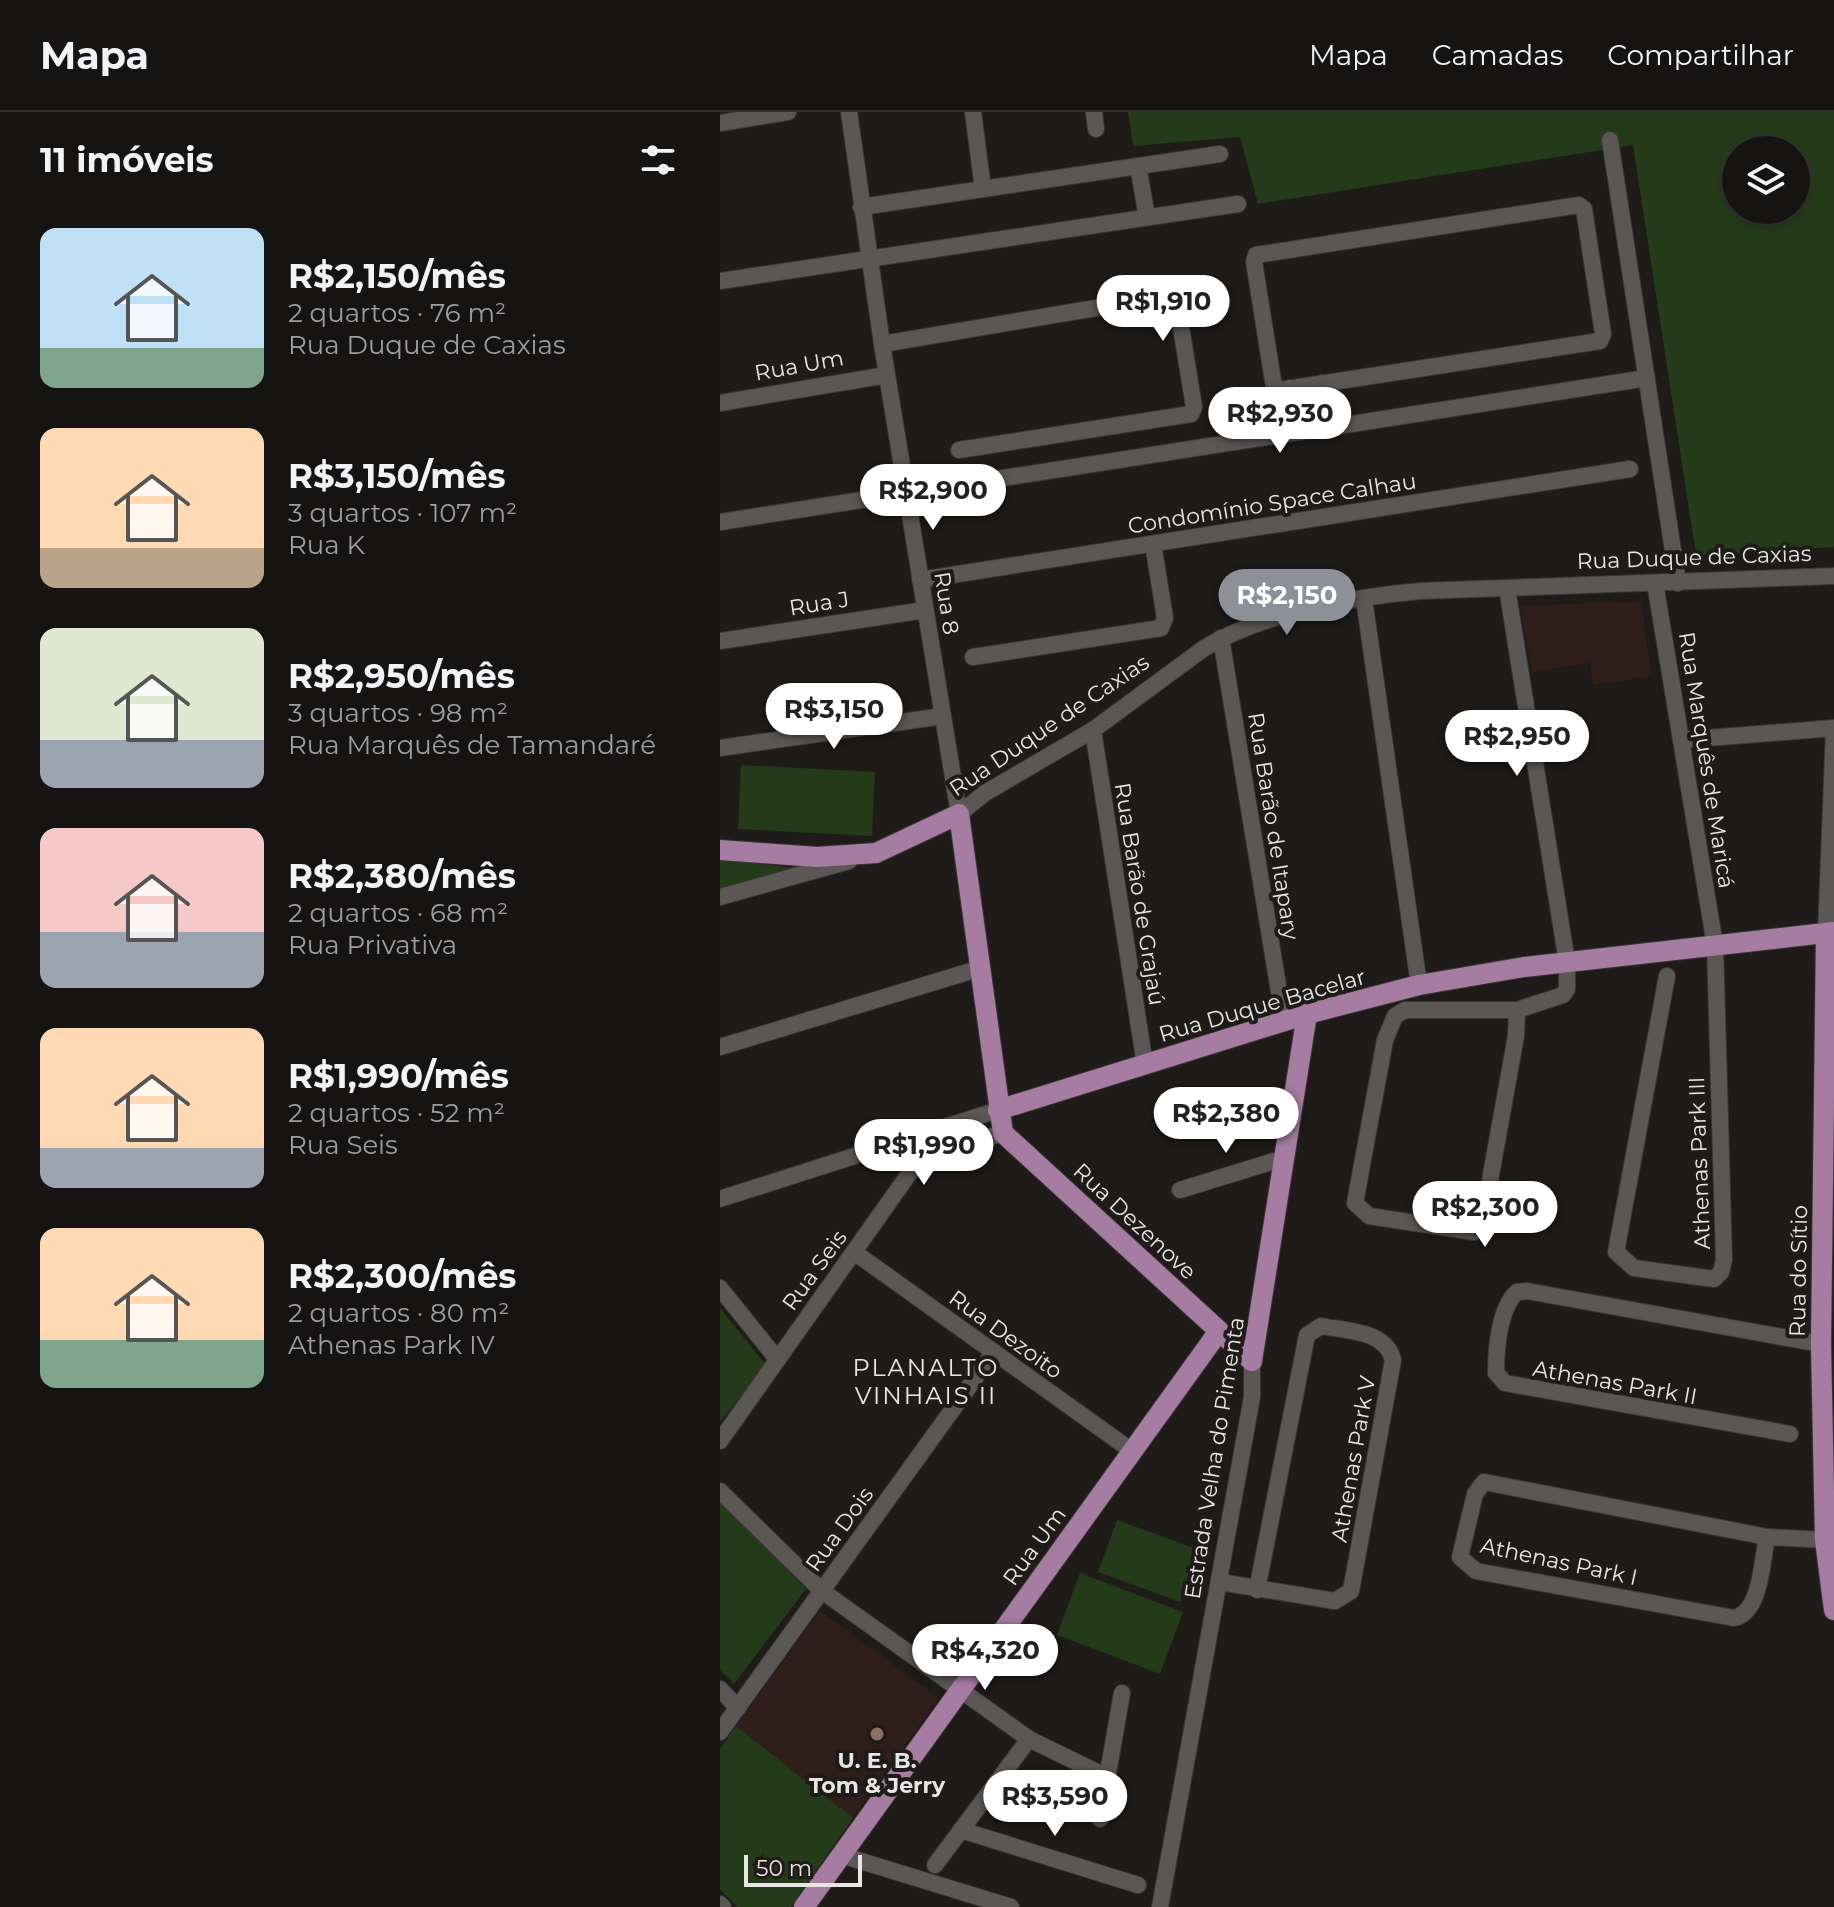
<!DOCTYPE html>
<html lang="pt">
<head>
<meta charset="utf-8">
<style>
	body { margin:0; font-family:Montserrat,sans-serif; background:#232121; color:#f1f3f6; height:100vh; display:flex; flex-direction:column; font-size:30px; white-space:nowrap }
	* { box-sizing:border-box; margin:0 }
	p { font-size:26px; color:#9e9ea0 }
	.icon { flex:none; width:44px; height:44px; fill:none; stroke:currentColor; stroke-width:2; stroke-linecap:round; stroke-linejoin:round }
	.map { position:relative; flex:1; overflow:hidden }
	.sheet { display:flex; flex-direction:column; background:#161413; width:720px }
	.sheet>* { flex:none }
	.controls { position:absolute; left:1002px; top:24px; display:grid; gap:16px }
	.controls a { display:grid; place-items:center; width:88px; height:88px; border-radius:50%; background:#161413; box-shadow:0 4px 12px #0003,0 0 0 2px #353333; font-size:40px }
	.scale { position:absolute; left:24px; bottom:20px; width:118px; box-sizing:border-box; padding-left:8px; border:4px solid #e8e6e4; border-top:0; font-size:22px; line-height:28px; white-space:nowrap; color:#e8e6e4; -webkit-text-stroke:6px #1e1b19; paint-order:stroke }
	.price { position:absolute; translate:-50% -68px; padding:0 18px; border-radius:28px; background:#fff; color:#222; font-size:26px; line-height:52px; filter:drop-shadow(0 2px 4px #0008) }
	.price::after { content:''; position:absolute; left:50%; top:48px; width:24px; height:18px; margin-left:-12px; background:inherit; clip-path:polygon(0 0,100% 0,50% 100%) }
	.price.on { background:#8c9099; color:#fff }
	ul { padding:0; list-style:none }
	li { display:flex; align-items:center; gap:24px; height:200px; padding:0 40px }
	li span { display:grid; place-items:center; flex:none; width:224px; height:160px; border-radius:16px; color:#555 }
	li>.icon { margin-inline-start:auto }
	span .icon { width:96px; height:96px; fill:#fffc; stroke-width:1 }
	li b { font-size:34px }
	h2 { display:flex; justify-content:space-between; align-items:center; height:96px; padding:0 40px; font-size:34px }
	header { display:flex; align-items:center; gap:48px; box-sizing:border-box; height:112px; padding:0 40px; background:#161413; border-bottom:2px solid #353333 }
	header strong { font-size:38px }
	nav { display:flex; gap:44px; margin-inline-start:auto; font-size:28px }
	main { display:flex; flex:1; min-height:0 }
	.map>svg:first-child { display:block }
	.education { fill:#301e1a }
	.green { fill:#243b19; fill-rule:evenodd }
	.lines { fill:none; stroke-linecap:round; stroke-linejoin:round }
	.minor-casing { stroke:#393736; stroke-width:18 }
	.major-casing { stroke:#393736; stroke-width:22 }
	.minor { stroke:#5b5755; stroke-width:16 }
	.major { stroke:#a77ca2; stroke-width:20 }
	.education-dot { fill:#8d6e63; stroke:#1e1b19; stroke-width:3 }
	.labels { text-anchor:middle; stroke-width:8; stroke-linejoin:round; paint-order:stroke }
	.street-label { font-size:22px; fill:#e8e6e4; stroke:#1e1b19 }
	.poi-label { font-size:22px; font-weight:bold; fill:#e8e6e4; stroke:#1e1b19 }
	.neighbourhood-label { font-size:24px; letter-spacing:2px; fill:#e8e6e4; stroke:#1e1b19 }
</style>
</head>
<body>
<header>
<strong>Mapa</strong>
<nav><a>Mapa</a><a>Camadas</a><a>Compartilhar</a></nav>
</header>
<main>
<section class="sheet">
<h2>11 imóveis<svg class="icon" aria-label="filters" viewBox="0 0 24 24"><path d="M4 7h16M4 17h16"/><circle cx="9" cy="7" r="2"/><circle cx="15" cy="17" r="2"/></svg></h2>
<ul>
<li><span style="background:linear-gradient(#bfe0f5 75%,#7fa58c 0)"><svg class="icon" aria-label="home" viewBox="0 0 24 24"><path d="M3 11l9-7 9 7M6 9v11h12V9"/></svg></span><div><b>R$2,150/mês</b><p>2 quartos · 76 m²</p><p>Rua Duque de Caxias</p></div></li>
<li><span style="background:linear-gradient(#ffd9b3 75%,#b9a48a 0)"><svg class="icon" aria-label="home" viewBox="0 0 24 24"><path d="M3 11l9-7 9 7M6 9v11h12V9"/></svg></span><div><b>R$3,150/mês</b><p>3 quartos · 107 m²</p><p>Rua K</p></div></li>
<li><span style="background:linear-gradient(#dfe7d0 70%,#9aa5b1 0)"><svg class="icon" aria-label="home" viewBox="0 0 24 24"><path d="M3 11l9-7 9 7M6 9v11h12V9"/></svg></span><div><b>R$2,950/mês</b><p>3 quartos · 98 m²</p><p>Rua Marquês de Tamandaré</p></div></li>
<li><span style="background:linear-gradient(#f6c9c9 65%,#9aa5b1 0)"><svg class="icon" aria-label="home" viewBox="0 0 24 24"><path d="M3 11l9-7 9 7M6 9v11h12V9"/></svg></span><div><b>R$2,380/mês</b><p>2 quartos · 68 m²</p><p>Rua Privativa</p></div></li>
<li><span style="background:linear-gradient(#ffd9b3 75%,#9aa5b1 0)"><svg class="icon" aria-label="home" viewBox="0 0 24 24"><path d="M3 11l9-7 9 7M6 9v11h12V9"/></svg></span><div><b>R$1,990/mês</b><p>2 quartos · 52 m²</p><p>Rua Seis</p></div></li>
<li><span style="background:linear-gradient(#ffd9b3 70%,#7fa58c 0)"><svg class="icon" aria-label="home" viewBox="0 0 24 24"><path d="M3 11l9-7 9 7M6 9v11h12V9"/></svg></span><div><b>R$2,300/mês</b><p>2 quartos · 80 m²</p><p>Athenas Park IV</p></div></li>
</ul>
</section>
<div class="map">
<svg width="1114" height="1795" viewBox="0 0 1114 1795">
	<rect width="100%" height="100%" fill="#1e1b19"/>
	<g class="education">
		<path d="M921,489L932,564L873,573L870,551L812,560L800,494Z"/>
		<path d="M100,1499L219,1586L133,1706L16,1614Z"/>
	</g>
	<g class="green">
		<path d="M408,0H1114V435L976,443L913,33L538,92L520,25L413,34ZM1016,38H1076V98H1016Z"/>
		<path d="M21,653L155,660L152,724L18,717Z"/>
		<path d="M0,747L74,756L0,777Z"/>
		<path d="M0,1196L46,1253L0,1310Z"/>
		<path d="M0,1389L86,1477L14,1572L0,1558Z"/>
		<path d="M397,1408L479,1438L460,1490L378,1460Z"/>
		<path d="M360,1461L463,1500L440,1562L337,1523Z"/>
		<path d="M16,1614L133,1706L71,1795H17L0,1777V1637Z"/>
	</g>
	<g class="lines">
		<g class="minor-casing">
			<g id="minor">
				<path d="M129,0L162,232L239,702"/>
				<path d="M253,0L263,77"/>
				<path d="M374,0L376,17"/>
				<path d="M0,11L68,0"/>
				<path d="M890,28L958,471"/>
				<path d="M418,54L427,105"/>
				<path d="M859,93L864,97L883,222L880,229L560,278L554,275L534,150L536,143Z"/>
				<path d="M141,95L500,42"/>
				<path d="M0,169L518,92"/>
				<path d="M162,232L447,184L457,191L474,295L471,302L239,338"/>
				<path d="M602,271L607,315"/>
				<path d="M570,276L574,320"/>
				<path d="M0,291L167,263"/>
				<path d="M0,410L927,266"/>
				<path d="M200,468L910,357"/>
				<path d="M935,471L995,833L1004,1148L1001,1160L994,1167L914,1156L896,1140L947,864"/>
				<path d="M787,476L847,850V877L843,883L797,898"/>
				<path d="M644,487L699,873"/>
				<path d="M501,526L564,910"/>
				<path d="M0,529L205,498"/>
				<path d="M253,545L441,516L445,506L433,432"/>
				<path d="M373,618L425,953"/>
				<path d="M962,628L1114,616"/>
				<path d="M0,636L223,604"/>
				<path d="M239,702L265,681L373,618L483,537C541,501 633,485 700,479L1114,464"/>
				<path d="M0,785L129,749"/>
				<path d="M1106,821L1114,617"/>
				<path d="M685,898H797L796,924L763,1107L754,1120L649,1104L635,1091L665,928L675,904Z"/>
				<path d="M0,935L261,856"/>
				<path d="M460,1078L564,1046"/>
				<path d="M0,1087L278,998"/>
				<path d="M134,1140L412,1339"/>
				<path d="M0,1176L57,1247"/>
				<path d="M1070,1322L785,1271L776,1261C776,1237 779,1196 797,1180L807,1179L1101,1232"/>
				<path d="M0,1329L191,1059L214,1041L283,1021"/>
				<path d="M0,1379L102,1479L309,1627L387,1665"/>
				<path d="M1047,1425C1042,1448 1041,1501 1014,1506L756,1459L740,1445L755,1382L764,1370L1047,1425L1105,1428"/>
				<path d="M500,1470L615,1489L631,1479L673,1248C666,1218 626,1219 601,1214L587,1223L537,1478"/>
				<path d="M0,1577L18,1596"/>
				<path d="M0,1620L274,1240"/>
				<path d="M380,1707L402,1581"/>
				<path d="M241,1718L418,1773"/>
				<path d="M121,1743L291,1795"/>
				<path d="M215,1753L309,1627"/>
				<path d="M0,1792L3,1795"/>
				<path d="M440,1795L532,1285V1249"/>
			</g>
		</g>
		<g class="major-casing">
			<g id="major">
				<path d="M0,738L97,745L156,741L239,702L283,1021L532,1249"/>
				<path d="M1106,821L1101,1232L1105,1428L1114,1498"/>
				<path d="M278,998L587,902L699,873L804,855L1114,820"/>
				<path d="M532,1249L587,902"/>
				<path d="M84,1795L499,1219"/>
			</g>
		</g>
		<use href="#minor" class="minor"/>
		<use href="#major" class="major"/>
	</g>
	<circle class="education-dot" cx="157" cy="1622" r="8"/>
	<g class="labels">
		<g class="street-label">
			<text transform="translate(79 253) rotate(-10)" y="8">Rua Um</text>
			<text transform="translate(552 391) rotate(-9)" y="8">Condomínio Space Calhau</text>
			<text transform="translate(974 445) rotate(-2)" y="8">Rua Duque de Caxias</text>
			<text transform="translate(99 491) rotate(-9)" y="8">Rua J</text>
			<text transform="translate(227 491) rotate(81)" y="8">Rua 8</text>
			<text transform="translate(329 613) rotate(-34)" y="8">Rua Duque de Caxias</text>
			<text transform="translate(987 648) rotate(81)" y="8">Rua Marquês de Maricá</text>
			<text transform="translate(554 714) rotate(81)" y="8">Rua Barão de Itapary</text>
			<text transform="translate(420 782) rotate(81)" y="8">Rua Barão de Grajaú</text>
			<text transform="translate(542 893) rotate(-16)" y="8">Rua Duque Bacelar</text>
			<text transform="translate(979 1051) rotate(-92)" y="8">Athenas Park III</text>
			<text transform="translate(415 1109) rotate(43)" y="8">Rua Dezenove</text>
			<text transform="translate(94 1158) rotate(-54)" y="8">Rua Seis</text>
			<text transform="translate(1078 1159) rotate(-89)" y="8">Rua do Sítio</text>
			<text transform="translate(286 1222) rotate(36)" y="8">Rua Dezoito</text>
			<text transform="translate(895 1270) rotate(10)" y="8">Athenas Park II</text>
			<text transform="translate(494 1346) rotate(-81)" y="8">Estrada Velha do Pimenta</text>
			<text transform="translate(633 1347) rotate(-80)" y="8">Athenas Park V</text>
			<text transform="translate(119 1417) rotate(-54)" y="8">Rua Dois</text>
			<text transform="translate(314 1434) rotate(-54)" y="8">Rua Um</text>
			<text transform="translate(839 1449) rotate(12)" y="8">Athenas Park I</text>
		</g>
		<g class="poi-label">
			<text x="157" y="1656">U. E. B.<tspan x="157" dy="25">Tom &amp; Jerry</tspan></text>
		</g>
		<g class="neighbourhood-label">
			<text x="206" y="1264">PLANALTO<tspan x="206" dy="28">VINHAIS II</tspan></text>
		</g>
	</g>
</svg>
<div class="controls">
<a><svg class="icon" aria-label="layers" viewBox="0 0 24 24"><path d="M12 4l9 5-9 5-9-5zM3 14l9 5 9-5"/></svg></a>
</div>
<div class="scale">50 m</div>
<b class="price" style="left:443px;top:231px">R$1,910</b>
<b class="price" style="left:560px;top:343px">R$2,930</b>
<b class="price" style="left:213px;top:420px">R$2,900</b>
<b class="price on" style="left:567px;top:525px">R$2,150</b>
<b class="price" style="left:114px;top:639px">R$3,150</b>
<b class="price" style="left:797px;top:666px">R$2,950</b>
<b class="price" style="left:506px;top:1043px">R$2,380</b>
<b class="price" style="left:204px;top:1075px">R$1,990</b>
<b class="price" style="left:765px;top:1137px">R$2,300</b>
<b class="price" style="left:265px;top:1580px">R$4,320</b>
<b class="price" style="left:335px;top:1726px">R$3,590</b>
</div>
</main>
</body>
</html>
